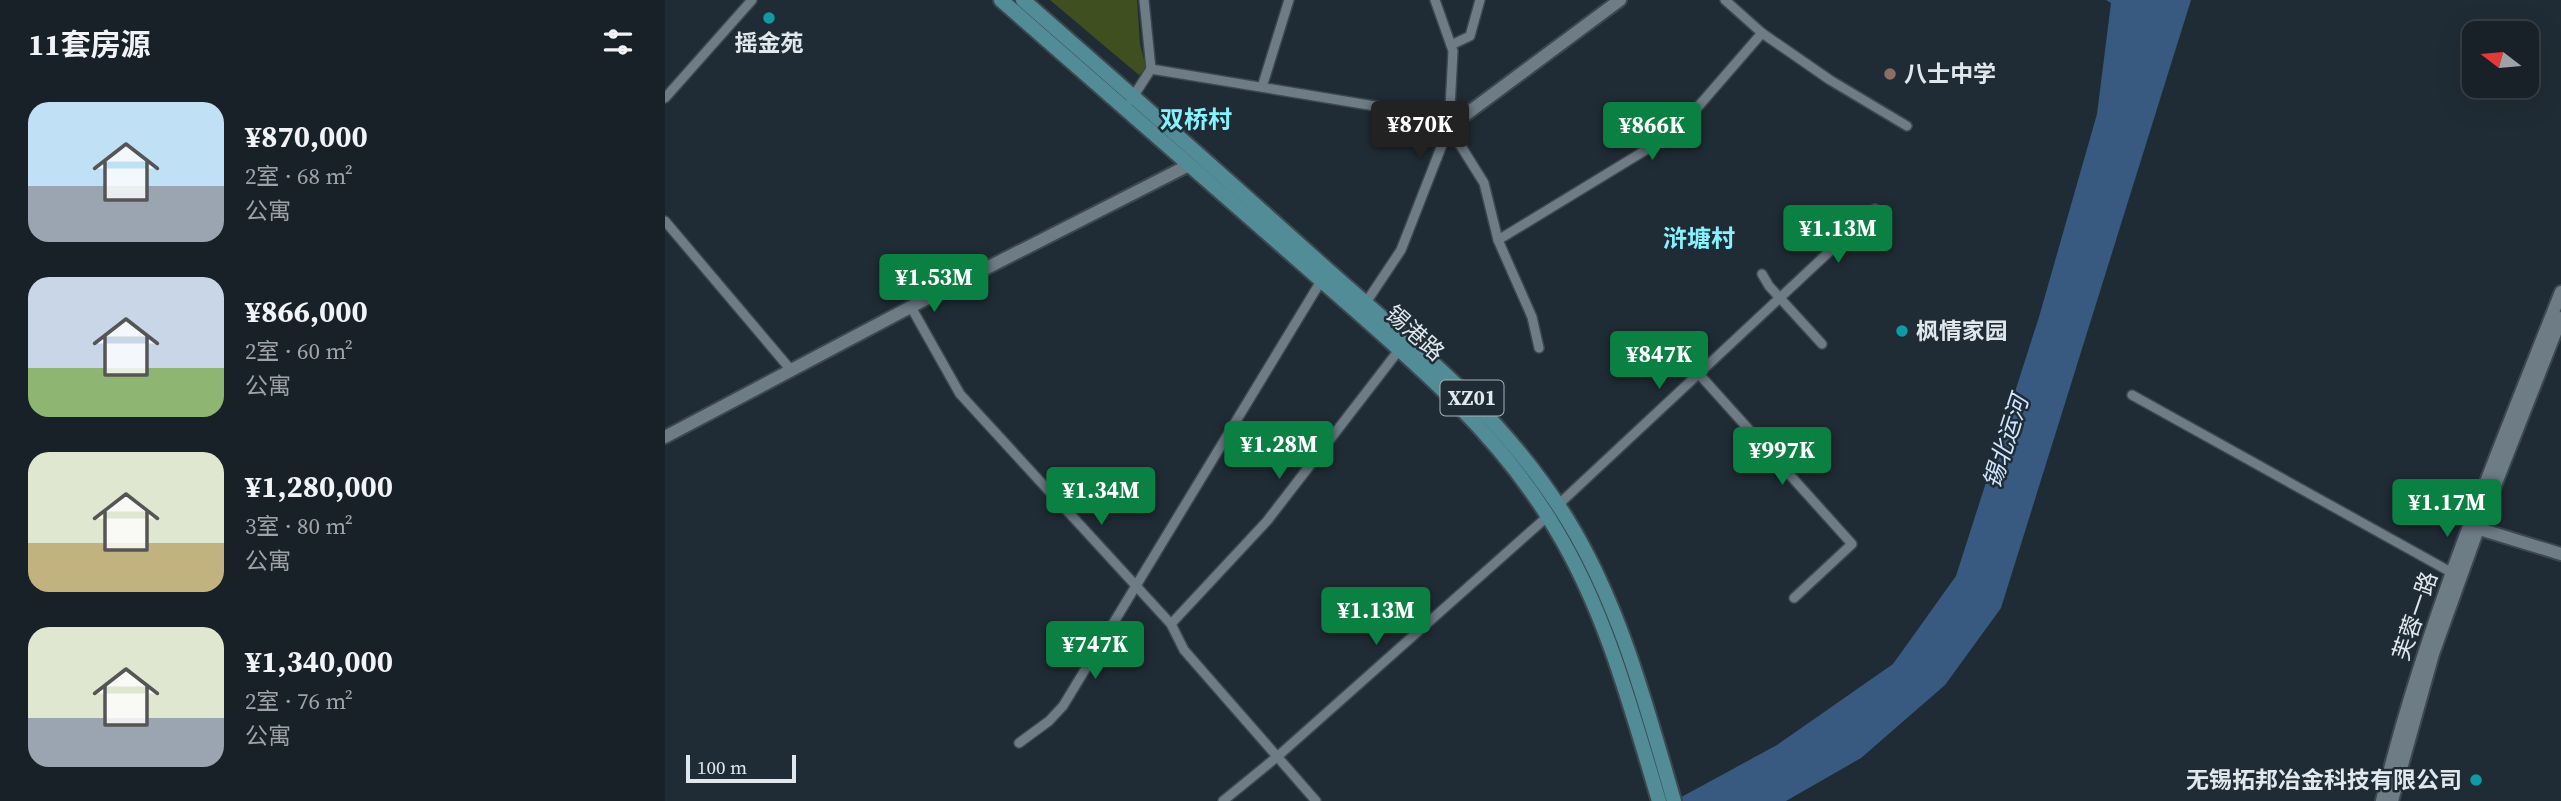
<!DOCTYPE html>
<html lang="zh">
<head>
<meta charset="utf-8">
<style>
	body { margin:0; font-family:"Source Serif 4","Noto Sans SC",serif; background:#212930; color:#f1f3f6; height:100vh; display:flex; flex-direction:column; font-size:26px; white-space:nowrap }
	* { box-sizing:border-box; margin:0 }
	p { font-size:23px; color:#9fa3a8 }
	.icon { flex:none; width:38px; height:38px; fill:none; stroke:currentColor; stroke-width:2; stroke-linecap:round; stroke-linejoin:round }
	.map { position:relative; flex:1; overflow:hidden }
	.details { display:flex; flex-direction:column; background:#182128; width:665px }
	.details>* { flex:none }
	.needle { width:46px; rotate:286deg }
	.fabs { position:absolute; left:1797px; top:21px; display:grid; gap:14px }
	.fabs a { display:grid; place-items:center; width:77px; height:77px; border-radius:14px; background:#182128; box-shadow:0 7px 28px #0002,0 0 0 2px #363e45; font-size:35px }
	.scale { position:absolute; left:21px; bottom:18px; width:110px; box-sizing:border-box; padding-left:7px; border:4px solid #e0e8ed; border-top:0; font-size:19px; line-height:24px; white-space:nowrap; color:#e0e8ed; -webkit-text-stroke:5px #202c35; paint-order:stroke }
	.price { position:absolute; translate:-50% -60px; padding:0 16px; border-radius:7px; background:#0b8043; color:#fff; font-size:23px; line-height:46px; filter:drop-shadow(0 2px 4px #0008) }
	.price::after { content:''; position:absolute; left:50%; top:42px; width:21px; height:16px; margin-left:-10px; background:inherit; clip-path:polygon(0 0,100% 0,50% 100%) }
	.price.current { background:#222; color:#fff }
	ul { padding:0; list-style:none }
	li { display:flex; align-items:center; gap:21px; height:175px; padding:0 28px }
	li span { display:grid; place-items:center; flex:none; width:196px; height:140px; border-radius:21px; color:#555 }
	li>.icon { margin-inline-start:auto }
	span .icon { width:84px; height:84px; fill:#fffc; stroke-width:1 }
	li b { font-size:30px }
	h2 { display:flex; justify-content:space-between; align-items:center; height:84px; padding:0 28px; font-size:30px }
	main { display:flex; flex:1; min-height:0 }
	.map>svg:first-child { display:block }
	.green { fill:#404f20 }
	.water { fill:#385a81 }
	.lines { fill:none; stroke-linecap:round; stroke-linejoin:round }
	.street-casing { stroke:#3d474e; stroke-width:12 }
	.secondary-casing { stroke:#3d474e; stroke-width:16 }
	.primary-casing { stroke:#3d474e; stroke-width:18 }
	.street { stroke:#6e7c86; stroke-width:9 }
	.secondary { stroke:#6e7c86; stroke-width:12 }
	.primary { stroke:#518c97; stroke-width:14 }
	.culture-dot { fill:#0f9aa8; stroke:#202c35; stroke-width:2.5 }
	.education-dot { fill:#8d6e63; stroke:#202c35; stroke-width:2.5 }
	.labels { text-anchor:middle; stroke-width:5; stroke-linejoin:round; paint-order:stroke }
	.shield { fill:#202c35; stroke:#a6b0b6; stroke-width:2 }
	.shield-label { font-size:21px; font-weight:bold; fill:#e0e8ed }
	.poi-label { font-size:23px; font-weight:bold; fill:#e0e8ed; stroke:#202c35; text-anchor:start }
	.street-label { font-size:23px; fill:#e0e8ed; stroke:#202c35 }
	.neighbourhood-label { font-size:24px; font-weight:bold; fill:#87f2fd; stroke:#202c35 }
	.water-label { font-size:24px; font-style:italic; fill:#d0e5ff; stroke:#202c35 }
</style>
</head>
<body>
<main>
<section class="details">
<h2>11套房源<svg class="icon" aria-label="filters" viewBox="0 0 24 24"><path d="M4 7h16M4 17h16"/><circle cx="9" cy="7" r="2"/><circle cx="15" cy="17" r="2"/></svg></h2>
<ul>
<li><span style="background:linear-gradient(#bfe0f5 60%,#9aa5b1 0)"><svg class="icon" aria-label="home" viewBox="0 0 24 24"><path d="M3 11l9-7 9 7M6 9v11h12V9"/></svg></span><div><b>¥870,000</b><p>2室 · 68 m²</p><p>公寓</p></div></li>
<li><span style="background:linear-gradient(#c9d6e8 65%,#8fb573 0)"><svg class="icon" aria-label="home" viewBox="0 0 24 24"><path d="M3 11l9-7 9 7M6 9v11h12V9"/></svg></span><div><b>¥866,000</b><p>2室 · 60 m²</p><p>公寓</p></div></li>
<li><span style="background:linear-gradient(#dfe7d0 65%,#c2b280 0)"><svg class="icon" aria-label="home" viewBox="0 0 24 24"><path d="M3 11l9-7 9 7M6 9v11h12V9"/></svg></span><div><b>¥1,280,000</b><p>3室 · 80 m²</p><p>公寓</p></div></li>
<li><span style="background:linear-gradient(#dfe7d0 65%,#9aa5b1 0)"><svg class="icon" aria-label="home" viewBox="0 0 24 24"><path d="M3 11l9-7 9 7M6 9v11h12V9"/></svg></span><div><b>¥1,340,000</b><p>2室 · 76 m²</p><p>公寓</p></div></li>
</ul>
</section>
<div class="map">
<svg width="1896" height="801" viewBox="0 0 1896 801">
	<rect width="100%" height="100%" fill="#202c35"/>
	<path class="green" d="M385,0H472L475,44L481,68L474,75Z"/>
	<path class="water" d="M1441,0H1526L1336,608L1280,685L1196,758L1121,801H1009L1112,745L1228,664L1291,576L1374,317L1432,114L1446,3Z"/>
	<g class="lines">
		<g class="street-casing">
			<g id="street">
				<path d="M479,0L486,69"/>
				<path d="M1060,0L1097,33L1165,80L1242,126"/>
				<path d="M786,45L805,36L815,0"/>
				<path d="M597,87L624,0"/>
				<path d="M0,98L87,0"/>
				<path d="M466,100L486,69L752,113L784,127L819,183L833,240L867,317L874,348"/>
				<path d="M0,221L126,370"/>
				<path d="M833,240L1012,131L1097,33"/>
				<path d="M1097,274L1104,286L1157,344"/>
				<path d="M246,307L295,394L506,624L519,650L651,801"/>
				<path d="M698,307L736,250L784,127L788,51L770,0"/>
				<path d="M1034,374L1187,544L1129,598"/>
				<path d="M1467,395L1791,575"/>
				<path d="M893,505L1210,209"/>
				<path d="M506,624L602,521L734,350"/>
				<path d="M354,743L384,721L398,706L656,281"/>
				<path d="M558,801L613,756L883,516"/>
			</g>
		</g>
		<g class="secondary-casing">
			<g id="secondary">
				<path d="M784,127L955,0"/>
				<path d="M0,437L255,302L524,165"/>
				<path d="M1808,527L1896,554"/>
				<path d="M1717,801C1759,626 1830,459 1896,292"/>
				<path d="M1727,801L1768,654L1813,529L1896,318"/>
			</g>
		</g>
		<g class="primary-casing">
			<g id="primary">
				<path d="M336,0C438,89 539,178 641,267C731,347 828,423 890,528C941,612 966,708 994,801"/>
				<path d="M358,0C461,90 563,180 664,271C753,350 838,415 902,519C955,605 981,705 1009,801"/>
			</g>
		</g>
		<use href="#street" class="street"/>
		<use href="#secondary" class="secondary"/>
		<use href="#primary" class="primary"/>
	</g>
	<g class="culture-dot">
		<circle cx="104" cy="18" r="7"/>
		<circle cx="1237" cy="331" r="7"/>
		<circle cx="1811" cy="780" r="7"/>
	</g>
	<circle class="education-dot" cx="1225" cy="74" r="7"/>
	<g class="labels">
		<rect class="shield" x="775.5" y="380.5" width="63" height="35" rx="5"/>
		<g class="shield-label">
			<text x="807" y="405">XZ01</text>
		</g>
		<g class="poi-label">
			<text x="104" y="51" text-anchor="middle">摇金苑</text>
			<text x="1239" y="82">八士中学</text>
			<text x="1251" y="339">枫情家园</text>
			<text x="1797" y="788" text-anchor="end">无锡拓邦冶金科技有限公司</text>
		</g>
		<g class="street-label">
			<text transform="translate(750 333) rotate(42)" y="8">锡港路</text>
			<text transform="translate(1750 616) rotate(-71)" y="8">芙蓉一路</text>
		</g>
		<g class="neighbourhood-label">
			<text x="531" y="128">双桥村</text>
			<text x="1034" y="247">浒塘村</text>
		</g>
		<g class="water-label">
			<text transform="translate(1341 442) rotate(-72)" y="8">锡北运河</text>
		</g>
	</g>
</svg>
<div class="fabs">
<a><svg class="needle" viewBox="-14 -14 28 28"><path d="M0-13l5 13h-10z" fill="#e53935"/><path d="M0 13l5-13h-10z" fill="#9fa3a8"/></svg></a>
</div>
<div class="scale">100 m</div>
<b class="price current" style="left:755px;top:161px">¥870K</b>
<b class="price" style="left:987px;top:162px">¥866K</b>
<b class="price" style="left:1173px;top:265px">¥1.13M</b>
<b class="price" style="left:269px;top:314px">¥1.53M</b>
<b class="price" style="left:994px;top:391px">¥847K</b>
<b class="price" style="left:614px;top:481px">¥1.28M</b>
<b class="price" style="left:1117px;top:487px">¥997K</b>
<b class="price" style="left:436px;top:527px">¥1.34M</b>
<b class="price" style="left:1782px;top:539px">¥1.17M</b>
<b class="price" style="left:711px;top:647px">¥1.13M</b>
<b class="price" style="left:430px;top:681px">¥747K</b>
</div>
</main>
</body>
</html>
